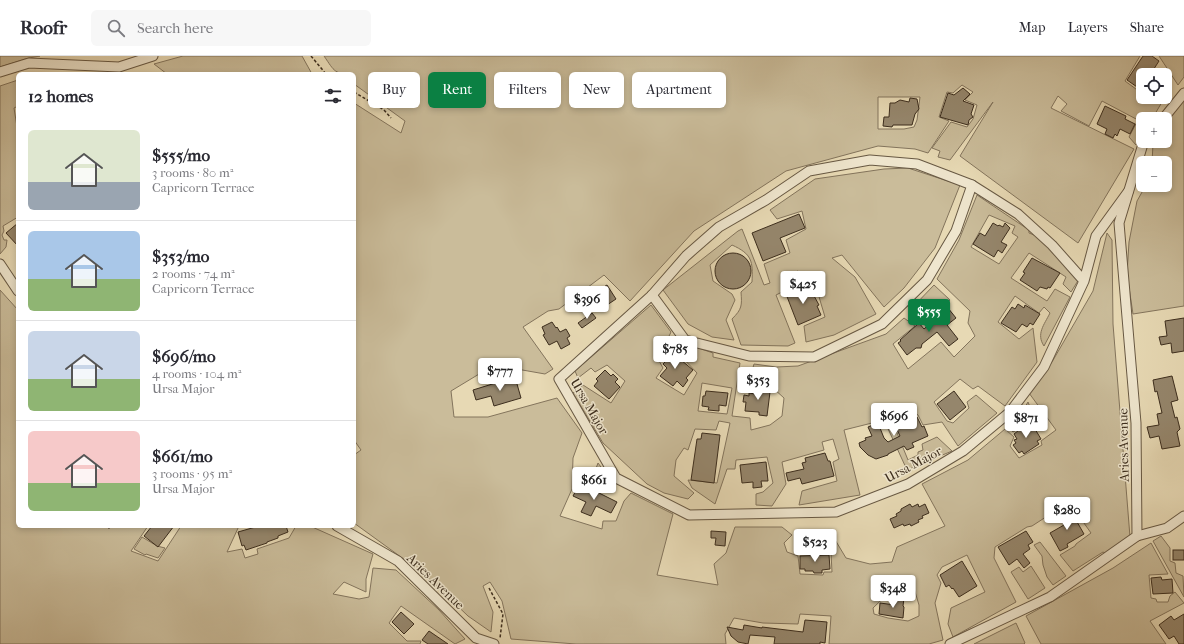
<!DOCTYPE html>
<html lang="en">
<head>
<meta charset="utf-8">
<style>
	body { margin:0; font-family:"IM FELL French Canon",serif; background:#f7f7f7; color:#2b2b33; height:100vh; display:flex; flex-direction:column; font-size:15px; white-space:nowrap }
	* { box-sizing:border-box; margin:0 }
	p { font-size:13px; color:#7c7c81 }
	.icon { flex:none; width:22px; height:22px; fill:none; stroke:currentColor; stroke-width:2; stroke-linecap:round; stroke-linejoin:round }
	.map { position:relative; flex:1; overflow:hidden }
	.details { position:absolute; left:16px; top:16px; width:340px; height:456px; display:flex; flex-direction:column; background:#fff; border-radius:6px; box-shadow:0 2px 6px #0003 }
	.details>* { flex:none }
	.guide { position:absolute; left:368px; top:16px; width:380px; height:36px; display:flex; gap:8px }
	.tools { position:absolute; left:1136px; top:12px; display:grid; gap:8px }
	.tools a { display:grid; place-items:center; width:36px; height:36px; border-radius:6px; background:#fff; box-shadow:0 2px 6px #0003; font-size:20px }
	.price { position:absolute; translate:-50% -34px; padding:0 9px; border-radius:4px; background:#fff; color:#222; font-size:13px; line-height:26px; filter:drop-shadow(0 1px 2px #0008) }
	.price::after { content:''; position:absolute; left:50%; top:24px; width:12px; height:9px; margin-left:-6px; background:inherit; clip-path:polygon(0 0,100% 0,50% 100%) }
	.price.current { background:#0b8043; color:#fff }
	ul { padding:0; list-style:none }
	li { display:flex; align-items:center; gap:12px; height:100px; padding:0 12px }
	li+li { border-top:1px solid #e1e1e2 }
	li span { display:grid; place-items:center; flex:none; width:112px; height:80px; border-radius:6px; color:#555 }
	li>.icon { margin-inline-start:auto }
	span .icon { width:48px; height:48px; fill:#fffc; stroke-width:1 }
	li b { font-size:17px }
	h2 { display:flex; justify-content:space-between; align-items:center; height:48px; padding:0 12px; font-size:17px }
	.tag { padding:0 14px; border-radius:6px; background:#fff; box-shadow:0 2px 6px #0003; font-size:14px; line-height:36px }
	.tag.current { background:#0b8043; color:#fff }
	header { display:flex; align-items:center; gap:24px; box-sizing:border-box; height:56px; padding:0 20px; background:#fff; border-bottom:1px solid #e1e1e2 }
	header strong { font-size:19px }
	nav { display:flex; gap:22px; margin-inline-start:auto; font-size:14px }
	.search { width:280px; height:36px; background:#f7f7f7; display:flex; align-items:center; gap:10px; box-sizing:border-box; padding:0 14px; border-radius:6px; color:#7c7c81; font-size:15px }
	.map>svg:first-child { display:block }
	.green { fill:#cabc9a; stroke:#83745c; fill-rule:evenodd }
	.building { fill:#95866c; stroke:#3c2d1d }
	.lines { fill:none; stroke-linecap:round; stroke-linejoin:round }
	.street-casing { stroke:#675843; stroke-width:11 }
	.path { stroke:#3c2d1d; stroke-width:1.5; stroke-dasharray:3 2; stroke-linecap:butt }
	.street { stroke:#efe6ce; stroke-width:9 }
	.labels { text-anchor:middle; stroke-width:3; stroke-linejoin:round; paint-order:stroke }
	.street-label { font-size:13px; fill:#3c2d1d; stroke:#efe6ce }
</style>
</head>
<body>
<header>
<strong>Roofr</strong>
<div class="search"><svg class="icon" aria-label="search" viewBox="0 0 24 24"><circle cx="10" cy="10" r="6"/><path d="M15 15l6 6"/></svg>Search here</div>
<nav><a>Map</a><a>Layers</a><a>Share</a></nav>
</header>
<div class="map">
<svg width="1184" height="588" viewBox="0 0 1184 588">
	<rect width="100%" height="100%" fill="#e7d9b4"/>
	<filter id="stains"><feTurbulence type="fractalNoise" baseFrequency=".005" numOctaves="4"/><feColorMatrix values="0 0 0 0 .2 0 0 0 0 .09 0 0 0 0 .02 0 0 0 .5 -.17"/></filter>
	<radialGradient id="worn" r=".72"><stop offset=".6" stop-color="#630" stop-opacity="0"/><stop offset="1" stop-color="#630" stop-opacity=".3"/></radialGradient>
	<g class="green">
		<path d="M0,0H40L29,2L0,11Z"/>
		<path d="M183,0H302L312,18H167L154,8Z"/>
		<path d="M324,0H1140L1125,25L1140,36L1143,33V41H1165L1152,63H1143V77L1136,89L1129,81L1138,64L1102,45L1089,70L1061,55L1067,48L1058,40L1051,52L1134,93L1078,187L960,100L993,46L950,104L938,101L940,95L932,92L951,66L967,71L973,63L977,49L965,44L973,36L962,29L953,37L947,36L939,61L949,65L928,97L915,93L878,90L786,115L694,175L630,245L604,219L559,253L548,255L523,271L553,313L545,318L494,309L451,335L454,361H488L557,342L582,377L573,402L572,433L560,460L602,473L603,465H616L624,445L631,437L673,458L657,519L718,529L714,508L726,497L735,471H782L792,479L784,487L787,496L798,500L800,518L823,519L824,516H832L831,497L820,496L822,481L831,477L846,502L870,508L892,506L897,491L945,470L922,428L968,404L1005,373L1014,381L1010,390L1019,402L1042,389L1041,385L1056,374L1029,337L1052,306L1093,235L1107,177L1112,184L1113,268L1130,481L1105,497L1103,496L1073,515L1060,499L1075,490L1076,488L1091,477L1069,446L1032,470L1027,471L995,491L994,502L1016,546L953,581L948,568L951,552L985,536L967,499L942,511L937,519L941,527L935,547L943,584L929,588H829L831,560L800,558L798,568L763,567L734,562L725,578L726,588H576L511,583L502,545L490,526L483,530L493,556L491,576L468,560L423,517L354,467V399L361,394L354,384V47L401,77L405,65L354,28V18C334,18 335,16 324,0ZM878,41H920L917,64L914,71L904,73H878ZM898,528L913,529L919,549V560L908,565L888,562L874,558L873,552Z"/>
		<path d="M1159,0H1184V21L1178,29Z"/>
		<path d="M18,24V50L14,52L18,77V161L3,170L4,175L2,179L4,184H7L6,191L0,198V30Z"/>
		<path d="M1184,44V250L1133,258L1127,218L1129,186L1137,145L1146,129H1165V107H1152L1153,88L1155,85H1165V68Z"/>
		<path d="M908,112L960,129L935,192L904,232L884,251L842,199L832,202L855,221L876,258L834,279L806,286L804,270L825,261L814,224L804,226L798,215L795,216L798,228L776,239L795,287L788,290L741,289L732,263C742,253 742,250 741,236L752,226C753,205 752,198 732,189L710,209L713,225L732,238L735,244L726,264L734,284L712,281L688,268L663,234L738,175L742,173L764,229L770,227L764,208L790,197L786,184L806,173L802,155L777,163L770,154L815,123L884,113Z"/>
		<path d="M977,139L1029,174V177L1039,181L1079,223L1071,236L1063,228L1066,221L1029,197L1011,222L1047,245L1055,233L1070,241L1044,290C1036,278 1044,269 1050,257L1044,251L1039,257L1015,240L998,266L1019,283L1033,272L1037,306L1005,350L978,330L973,333L960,323L934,346L947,365L953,367L969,352L967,346L976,339L997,357L958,390L942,366L923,369L918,359L910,353L891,362L908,404L918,399V396L923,394L922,388L937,381L952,395L907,414L884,364L844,374L860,439L799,449L802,435L837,425L833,406L839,403L833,383L822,386L824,394L782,406L786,428L772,450L756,449V438L763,436L773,427L767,401L736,404L735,413H727L715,448L692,432L688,424L717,427L730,367L719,365L716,374L695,373L688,394L684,392L676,404L674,420L694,437L688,443L664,437L647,428L603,387L573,337L583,329L611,347L625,325L607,309L595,316L591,312L578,322L575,315L651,249L671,276L658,303L663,312L656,322L684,339L697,317L680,299L687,288L713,297V301L740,307L732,360L750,362L751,374L770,369L782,360L784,342L773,332L772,335L767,331V327L755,325L753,335L745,334L749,316L752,315L754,308L776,311L798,310L886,278L904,262L915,270L893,288L908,313L941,286L954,301L975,280L968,267L970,255L937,223L959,184ZM989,159L1015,170L1012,177L1018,181L999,208L971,191ZM702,327L732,332L727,358L698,355Z"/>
		<path d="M934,229L950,244L927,268L913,251Z"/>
		<path d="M0,234L18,254V470H106L109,473L111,470H148L131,495L158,505L181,470H239L227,496L242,493L245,502L258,498L257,493L289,482L296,470H310L373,498L366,523V536L344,526L333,538L359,543L369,541L373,512L396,514L439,554L465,583L455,588L401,550L389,567L407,585H421L420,588H0Z"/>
		<path d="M1028,346C1031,353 1033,361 1029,368L1028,367L1013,376L1009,371L1019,361Z"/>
		<path d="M598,407L612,426L602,428L592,423Z"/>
		<path d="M1161,480L1170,492V505L1175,507L1176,517L1183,520L1184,541L1153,485Z"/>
		<path d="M142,481L157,490L165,492L158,502L146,498L145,499L134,493Z"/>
		<path d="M1040,486L1066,520L1053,529L1047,521L1043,509L1042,500L1034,489Z"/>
		<path d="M1151,487L1168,518L1149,519L1151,542L1156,543L1157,546H1168L1170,540L1175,536L1184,547L1150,565L1166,588H1041L1026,560L1113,512Z"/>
		<path d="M1031,510L1045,532L1028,543L1011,516L1019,511L1023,516Z"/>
		<path d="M1016,567L1025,587L1024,588H974Z"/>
	</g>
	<g class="building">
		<path d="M1143,0H1152L1159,5L1150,19H1143V29L1140,33L1127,24Z"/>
		<path d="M963,32L970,38L963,45L974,49L971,58L973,61L969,64L968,69L940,61L948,37L954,39Z"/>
		<path d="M910,42L917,43L919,53L915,58L912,69H893L892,71L883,70L884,61H889L890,47H895L900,44L909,46Z"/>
		<path d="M1105,50L1126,60L1125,63L1135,68L1130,78L1120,73L1117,80L1115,78L1113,82L1105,78L1107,73L1097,68Z"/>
		<path d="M799,158L805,172L780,182L786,196L763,205L752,177Z"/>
		<path d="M18,167V190L6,177Z"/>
		<path d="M993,167L998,170L999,169L1003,171L1005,167L1010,172L1001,186L1007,189L1002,197L998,194L994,201L973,188L980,177L985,180Z"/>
		<circle cx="733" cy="215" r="18"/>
		<path d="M1032,202L1060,217L1050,232L1048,231L1047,233L1040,231L1037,235L1020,224L1025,217L1023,216Z"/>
		<path d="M607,229L616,243L607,249L597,235Z"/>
		<path d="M805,229L806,232L809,231L812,238H813L819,249L817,250L821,259L798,269L786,238Z"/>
		<path d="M1018,248L1024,252L1025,249L1040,258L1033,269L1030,267L1027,271L1022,268L1016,276L1001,267L1012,251L1015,253Z"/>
		<path d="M948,252L956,262L947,269L958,283L949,290L937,276L922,288L921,292H916L907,299L898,287L901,285L900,284L919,267L924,273Z"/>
		<path d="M592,257L596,262L582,272L578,267Z"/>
		<path d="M1184,262V295L1172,297L1171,287L1161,289L1159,281L1167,280L1165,265Z"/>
		<path d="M552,266L556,272L557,271L560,276L566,273L570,280L567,282L570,288L561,293L557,285L549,289L543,279L545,278L542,271Z"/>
		<path d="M670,284L679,290L675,296L666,289Z"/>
		<path d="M669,294L693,314L686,322L688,324L683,331L677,325L673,330L660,320L667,312L663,308L665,306L661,303Z"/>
		<path d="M605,314L611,320L613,318L618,323L615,326L620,331L609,343L594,330L598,325L596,323Z"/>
		<path d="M1172,320L1178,344L1171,346L1175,362L1177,361L1180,373L1177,376L1180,390L1162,393L1159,380L1150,382L1147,371L1159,369L1157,358L1162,357L1157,335L1155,336L1153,324Z"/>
		<path d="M515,321L521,342L494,350L491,340L476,344L473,334Z"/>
		<path d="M756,329L765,330L764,333L768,334L767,336H770L767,360L759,359V356L745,355L746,346H743L744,339L749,340V337L755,338Z"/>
		<path d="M706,335L728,337L726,350L719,349V355L708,354L709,351L702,350L703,340H705Z"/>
		<path d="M954,335L966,351L950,364L937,348Z"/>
		<path d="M911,355L915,362L917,361L922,371L924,370L928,380L912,387L914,391L907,394L904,390L888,398V399L876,403L868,399L860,391L859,387L866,384L865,382L872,380L868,371L878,367L884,382L888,386L900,380L893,365L896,364L895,362Z"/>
		<path d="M1027,368L1029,370L1032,368L1041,383L1037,385L1039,388L1024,398L1022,395L1019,397L1013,389L1016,387L1014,384L1017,383L1014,378Z"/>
		<path d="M702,377L720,379L714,427L691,424L697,383H701Z"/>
		<path d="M825,397L828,405H830L834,420L802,428L800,422L788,425L786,417L804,413L802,407L806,406L805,402Z"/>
		<path d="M766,406L768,425H761L762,431L753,432V426L742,427L740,409Z"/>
		<path d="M578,431L591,437L593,434L617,446L611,457L596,450L591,460L581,456L586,446L573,440Z"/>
		<path d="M910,448L912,451L918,448L919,451L925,448L929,457L922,460L923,462L918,464L919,466L911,470L910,468L904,470L903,468L894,472L890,463L897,460L896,458L901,455V453Z"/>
		<path d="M1069,452L1084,478L1067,488L1068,491L1060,495L1050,477L1064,469L1061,464L1063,459L1061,456Z"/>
		<path d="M152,470H174L158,491L144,480Z"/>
		<path d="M259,470H286L288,476L278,480V482L267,486V487L246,494L244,489L242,490L238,476Z"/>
		<path d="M711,475L726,476L725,490L715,489L716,482H711Z"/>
		<path d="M1026,475L1033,486L1028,489L1030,493L1023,498L1030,507L1024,512L1017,503L1009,509L998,491Z"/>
		<rect x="1173" y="494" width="11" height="10"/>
		<path d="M829,499L830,513L822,514V517H814L813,515H805V513H800V500Z"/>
		<path d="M962,505L977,530L959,541L953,532L952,533L949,529L946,531L940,519Z"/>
		<path d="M1161,521L1162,524L1172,523L1173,537L1153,538L1151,522Z"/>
		<path d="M895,541L904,542L903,550L904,551L903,562L879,558L880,547L895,549Z"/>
		<path d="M401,556L414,568L404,578L392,566Z"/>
		<path d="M1184,558V588H1179L1174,580L1169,583L1159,569L1171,560L1174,564Z"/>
		<path d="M805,564L827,566L825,587L820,586V588H774L775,581L750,579L748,588L738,586L731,580L727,571L743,574L744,569L762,572V571L803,576Z"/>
		<path d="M429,575L448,588H428L422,584Z"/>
	</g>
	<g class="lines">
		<g class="street-casing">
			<g id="street">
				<path d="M0,16L29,7L119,11L153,0"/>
				<path d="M1163,63L1184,37"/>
				<path d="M0,208L18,235"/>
				<path d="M1084,225L1052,189L1018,158L972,129L917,108L870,104L809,115L766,144L719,171L686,200L652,239L559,323L616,422L689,459L836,456L908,428L963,395L1010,356L1044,311L1084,225L1096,180L1128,136"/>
				<path d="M652,239L685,284L749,300L814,301L882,268L927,224L956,175L972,129"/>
				<path d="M337,470L398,505L476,582L494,588"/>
				<path d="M1137,480L1167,472L1184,460"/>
				<path d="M950,588L1050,541L1137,480L1136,367L1119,167L1143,88L1145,85"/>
			</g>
		</g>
		<g class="path">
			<path d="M311,0L326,18"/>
			<path d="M354,36L384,54L391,62"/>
			<path d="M489,532L503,558L500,582"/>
		</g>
		<use href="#street" class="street"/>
	</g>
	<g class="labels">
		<g class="street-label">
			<text transform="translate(590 350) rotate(60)" y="5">Ursa Major</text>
			<text transform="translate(1123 389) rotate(-91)" y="5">Aries Avenue</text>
			<text transform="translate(913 408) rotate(-28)" y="5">Ursa Major</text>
			<text transform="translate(436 525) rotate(44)" y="5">Aries Avenue</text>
		</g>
	</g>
	<rect width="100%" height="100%" filter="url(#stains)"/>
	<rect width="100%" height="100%" fill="url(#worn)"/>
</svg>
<div class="tools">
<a><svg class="icon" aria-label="locate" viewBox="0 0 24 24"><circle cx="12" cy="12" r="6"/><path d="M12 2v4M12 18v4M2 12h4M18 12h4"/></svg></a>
<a>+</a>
<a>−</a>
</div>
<b class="price" style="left:803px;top:249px">$425</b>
<b class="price" style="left:587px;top:264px">$396</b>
<b class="price current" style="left:929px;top:277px">$555</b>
<b class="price" style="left:675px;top:314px">$785</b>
<b class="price" style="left:500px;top:336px">$777</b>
<b class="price" style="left:758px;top:345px">$353</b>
<b class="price" style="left:894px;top:381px">$696</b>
<b class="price" style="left:1026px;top:383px">$871</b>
<b class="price" style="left:594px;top:445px">$661</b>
<b class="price" style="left:1067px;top:475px">$280</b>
<b class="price" style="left:815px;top:507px">$523</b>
<b class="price" style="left:893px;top:553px">$348</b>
<div class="guide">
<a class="tag">Buy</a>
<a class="tag current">Rent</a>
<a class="tag">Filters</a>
<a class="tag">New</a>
<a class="tag">Apartment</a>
</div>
<section class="details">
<h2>12 homes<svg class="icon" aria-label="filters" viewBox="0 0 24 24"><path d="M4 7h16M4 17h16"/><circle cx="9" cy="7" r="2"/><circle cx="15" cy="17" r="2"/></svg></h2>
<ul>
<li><span style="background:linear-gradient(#dfe7d0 65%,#9aa5b1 0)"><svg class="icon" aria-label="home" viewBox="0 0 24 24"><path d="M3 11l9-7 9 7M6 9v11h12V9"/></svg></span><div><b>$555/mo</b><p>3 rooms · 80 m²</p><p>Capricorn Terrace</p></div></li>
<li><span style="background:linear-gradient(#a9c7e8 60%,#8fb573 0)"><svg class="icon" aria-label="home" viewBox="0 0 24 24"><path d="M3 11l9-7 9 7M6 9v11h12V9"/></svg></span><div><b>$353/mo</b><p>2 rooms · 74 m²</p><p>Capricorn Terrace</p></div></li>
<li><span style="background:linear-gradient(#c9d6e8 60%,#8fb573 0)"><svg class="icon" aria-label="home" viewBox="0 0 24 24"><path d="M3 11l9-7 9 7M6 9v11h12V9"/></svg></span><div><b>$696/mo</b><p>4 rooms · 104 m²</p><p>Ursa Major</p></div></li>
<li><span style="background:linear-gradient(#f6c9c9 65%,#8fb573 0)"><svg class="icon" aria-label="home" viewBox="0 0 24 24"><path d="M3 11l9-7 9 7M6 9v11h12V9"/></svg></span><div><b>$661/mo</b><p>3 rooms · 95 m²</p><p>Ursa Major</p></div></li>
</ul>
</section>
</div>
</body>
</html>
